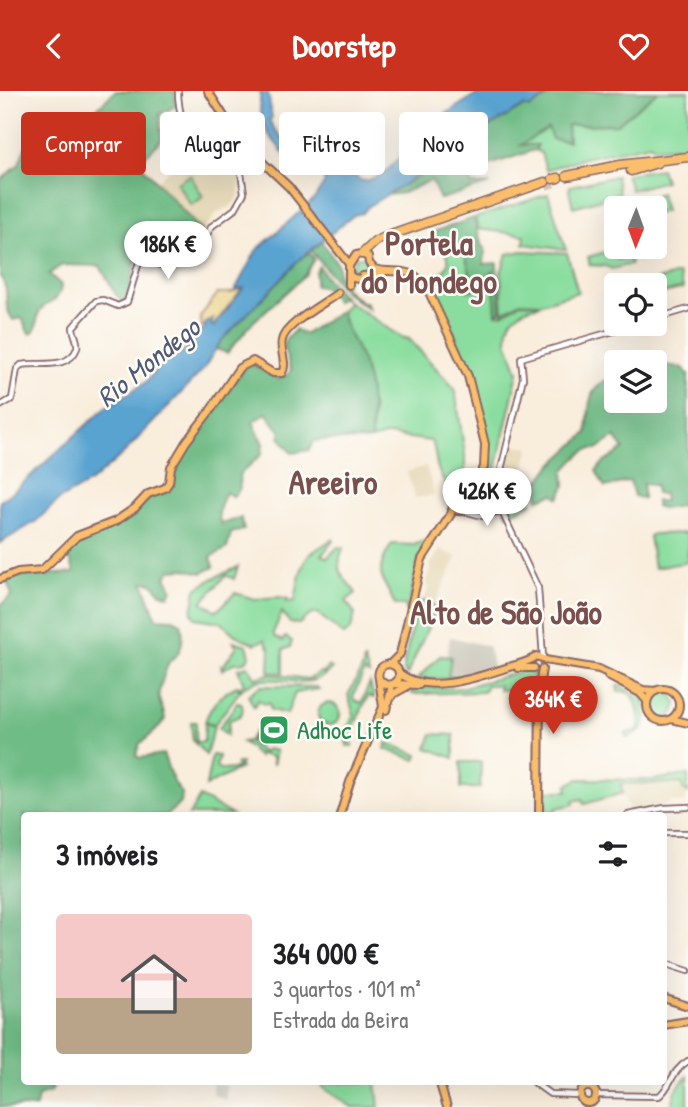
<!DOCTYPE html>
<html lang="pt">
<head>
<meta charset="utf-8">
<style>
	body { margin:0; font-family:"Patrick Hand",sans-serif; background:#f6f6f6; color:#202124; height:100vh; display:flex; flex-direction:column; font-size:26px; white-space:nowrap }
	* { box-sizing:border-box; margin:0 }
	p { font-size:23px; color:#757577 }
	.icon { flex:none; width:38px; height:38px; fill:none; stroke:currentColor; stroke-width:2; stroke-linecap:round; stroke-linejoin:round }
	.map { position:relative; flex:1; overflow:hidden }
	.panel { position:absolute; left:21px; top:721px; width:646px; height:273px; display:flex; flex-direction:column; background:#fff; border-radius:7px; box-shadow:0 7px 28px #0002 }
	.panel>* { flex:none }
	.hud { position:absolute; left:21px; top:21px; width:648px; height:63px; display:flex; gap:14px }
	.needle { width:46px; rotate:181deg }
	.controls { position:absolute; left:604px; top:105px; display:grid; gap:14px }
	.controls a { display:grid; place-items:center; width:63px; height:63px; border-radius:7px; background:#fff; box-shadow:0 7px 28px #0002; font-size:35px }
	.price { position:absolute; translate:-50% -60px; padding:0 16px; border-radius:24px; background:#fff; color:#222; font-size:23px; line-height:46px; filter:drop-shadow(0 2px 4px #0008) }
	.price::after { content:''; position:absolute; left:50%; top:42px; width:21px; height:16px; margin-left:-10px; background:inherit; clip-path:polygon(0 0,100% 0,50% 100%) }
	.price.active { background:#c8321e; color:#fff }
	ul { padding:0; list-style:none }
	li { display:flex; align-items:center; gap:21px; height:175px; padding:0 35px }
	li span { display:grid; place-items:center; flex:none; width:196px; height:140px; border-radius:7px; color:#555 }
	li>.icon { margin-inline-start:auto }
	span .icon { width:84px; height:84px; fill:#fffc; stroke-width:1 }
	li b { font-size:30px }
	h2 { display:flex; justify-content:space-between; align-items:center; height:84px; padding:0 35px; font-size:30px }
	.tag { padding:0 24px; border-radius:7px; background:#fff; box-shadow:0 7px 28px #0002; font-size:24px; line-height:63px }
	.tag.active { background:#c8321e; color:#fff }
	header { display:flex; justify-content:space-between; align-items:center; height:91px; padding:0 35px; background:#c8321e; color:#fff; font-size:32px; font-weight:700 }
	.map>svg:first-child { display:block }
	.built { fill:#e7daba }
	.industrial { fill:#c8c4b8 }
	.green { fill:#8add9f; stroke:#6a7e65; stroke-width:2 }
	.forest { fill:#6fbc86; stroke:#5c6e58; stroke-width:2 }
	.sand { fill:#eeda9e; stroke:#9c7c64; stroke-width:2 }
	.water { fill:#58a3d0; stroke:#51617e; stroke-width:2 }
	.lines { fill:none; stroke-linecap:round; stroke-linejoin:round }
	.major-tunnel { stroke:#d6c4b9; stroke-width:6; stroke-dasharray:6 3; stroke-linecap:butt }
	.highway-tunnel { stroke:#d6c4b9; stroke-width:8; stroke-dasharray:8 4; stroke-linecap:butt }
	.minor-casing { stroke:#876769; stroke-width:8 }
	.major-casing { stroke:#876769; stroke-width:10 }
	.highway-casing { stroke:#876769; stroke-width:11 }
	.minor { stroke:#fff; stroke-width:4.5 }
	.major { stroke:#fabe6d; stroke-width:6 }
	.highway { stroke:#fabe6d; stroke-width:8 }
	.labels { text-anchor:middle; stroke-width:5; stroke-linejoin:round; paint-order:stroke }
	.leisure-label { font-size:26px; fill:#27864d; stroke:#fdfcf7; text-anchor:start }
	.water-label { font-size:28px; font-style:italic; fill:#505a75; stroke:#fdfcf7 }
	.district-label { font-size:33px; font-weight:bold; fill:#7a504e; stroke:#fdfcf7 }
</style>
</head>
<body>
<header><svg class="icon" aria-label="back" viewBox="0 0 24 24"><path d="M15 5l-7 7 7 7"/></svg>Doorstep<svg class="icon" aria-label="heart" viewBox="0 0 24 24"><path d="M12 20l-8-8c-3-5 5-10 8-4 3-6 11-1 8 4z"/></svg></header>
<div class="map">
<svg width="688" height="1016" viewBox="0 0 688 1016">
	<rect width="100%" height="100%" fill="#fdfcf7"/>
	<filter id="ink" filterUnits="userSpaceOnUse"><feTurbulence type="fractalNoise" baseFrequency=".0143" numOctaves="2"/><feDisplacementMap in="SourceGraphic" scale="14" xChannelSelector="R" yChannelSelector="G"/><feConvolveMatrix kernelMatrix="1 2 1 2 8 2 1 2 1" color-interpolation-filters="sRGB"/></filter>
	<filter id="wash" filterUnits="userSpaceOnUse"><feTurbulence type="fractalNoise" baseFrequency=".00686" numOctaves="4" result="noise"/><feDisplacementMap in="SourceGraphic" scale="28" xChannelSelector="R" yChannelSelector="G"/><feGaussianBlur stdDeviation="1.57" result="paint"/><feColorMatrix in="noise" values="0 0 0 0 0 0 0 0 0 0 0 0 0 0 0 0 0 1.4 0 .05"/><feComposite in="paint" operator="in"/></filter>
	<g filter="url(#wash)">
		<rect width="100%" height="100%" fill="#f9eddc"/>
		<g class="built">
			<path d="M190,59L197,65H223L228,68L240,90L238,107L228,118L226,116L216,123L202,142L156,91Z"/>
			<path d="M510,354L530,356L519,398L502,406L499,399Z"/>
			<path d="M426,375L435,404L415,407L407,381Z"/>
			<path d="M440,458L457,466L434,515L423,510L429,496L426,495L431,473Z"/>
			<path d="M666,693L668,707L667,693H682V699H686V711H669L668,714L630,721L620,694Z"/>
		</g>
		<g class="industrial">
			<path d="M450,546L488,555L494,578L466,585L449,583L452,566L447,565Z"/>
			<path d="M212,993H226V1009L213,1003Z"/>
		</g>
		<g class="green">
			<path d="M658,0H688V56L655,57L650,53L580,68L546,79L541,62L535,59L537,55H519L548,37L568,49L567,34L617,33Z"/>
			<path d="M661,78L665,90L631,99L626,83Z"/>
			<path d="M190,84L203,106L191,114L177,92Z"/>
			<path d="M616,85L619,103L573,116L569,99L570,95Z"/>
			<path d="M660,102L665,120L655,123L654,117H644L641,108L646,106L649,114L657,112L655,104Z"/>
			<path d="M548,103L566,159L524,153L525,144L479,138L475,127Z"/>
			<path d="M438,148L449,153L454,151L464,160L471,182L460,189L483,185L493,179L496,223H503L520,212L541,213L523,219L511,229L508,237L507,250L518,281L495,382L486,380C496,330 455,237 429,194L430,189C443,183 455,173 444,158C441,155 439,152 438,148Z"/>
			<path d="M612,159L618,169L630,168L631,173L612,178L605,175L590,174L588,166Z"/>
			<path d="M522,160L567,162L578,201L542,212L520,211L503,221L501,182L507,163Z"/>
			<path d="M357,166H365L367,172L363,181L358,185L352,184L351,175Z"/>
			<path d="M679,183L683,197L661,203L657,189Z"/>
			<path d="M349,211L401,246L409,248L455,298L465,364V395L463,400L453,401C444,394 437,379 436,368C434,360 436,357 431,350L389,344L371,349L373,317L342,227L341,220Z"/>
			<path d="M529,404L532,412L507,424L503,411Z"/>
			<path d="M688,442V471L654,477L649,445L653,443Z"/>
			<path d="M332,448L333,450L322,464L327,467L338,456L343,457C334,480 342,484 356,502L346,510L355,523L351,538L344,544L317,522L310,524L299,533L290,532L282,521L273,542L275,546L283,550L285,546L292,550L290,556L283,559V582L269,581L270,558L264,549L255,553L235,544L221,531L195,527L192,521L196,498L212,488L238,476L234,488L226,484L202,511L217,520L235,502L255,508L278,506L288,507L286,511L295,510C298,496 300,469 313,461C319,456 326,453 332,448Z"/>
			<path d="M429,448L418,472L407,522L405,514H395C383,486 372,484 392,453L414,454Z"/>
			<path d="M423,510L437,516L407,584L404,581V573L416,518Z"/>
			<path d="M233,550L247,554L250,565L245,571L234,572L222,579L221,574L223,575L237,555Z"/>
			<path d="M440,565L451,566L448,585L466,586L446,588L418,587Z"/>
			<path d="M364,568L369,583L364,581L353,605L354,609L361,612L370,592L374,607L368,605L349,645L348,649L353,653L352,655H347L345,642L354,624L348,604L363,576Z"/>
			<path d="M248,575L256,587L269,583L309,588L321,581L324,583L328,575L332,577C309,608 267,573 241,599L239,596L244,593L238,578Z"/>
			<path d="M527,579L536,585L537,598L499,599V594H487L483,601L412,603V597H461Z"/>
			<path d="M619,594L644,609L646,627L642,638L628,647L626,646V642L638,639C641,631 638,609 630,603C627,600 623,600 618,600L617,596Z"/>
			<path d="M237,595L240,600L214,634L205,631C210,615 222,602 237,595Z"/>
			<path d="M260,595L317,596L319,598L295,602L287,623L271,619L269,612L265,613L258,609L254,616L248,604Z"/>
			<circle cx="663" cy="614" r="13"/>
			<path d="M237,612L240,611L242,614C245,627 236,625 229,630L227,644L219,637Z"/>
			<circle cx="329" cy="623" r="11"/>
			<path d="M191,631H196V651H204L205,632L214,635L206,664L193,650Z"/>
			<path d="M256,640L262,643L259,646L255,644L250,651L263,662L267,658L276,660L273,674L272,666L259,663V666L252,660V658L242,651L248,650Z"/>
			<path d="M432,643L454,644V667L427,657Z"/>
			<path d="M387,652L418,664L416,669L385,658Z"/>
			<path d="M212,664L219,665L216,676L220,679L236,678L237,672H241L239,676L241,677L206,695Z"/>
			<path d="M461,671H481L480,697H461Z"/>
			<path d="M688,684V702L683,699L682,692L620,693L623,702L584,713L582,708L573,710L574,713L556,717V720H546V700H568L567,694L578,688L651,689Z"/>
			<path d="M200,706L232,724H189Z"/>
			<path d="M688,985V1016H673C672,1004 679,993 688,985Z"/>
			<path d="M319,991H376L379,1016H352L326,999Z"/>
		</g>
		<g class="forest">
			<path d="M115,0H175L176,15L160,23L161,49L141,70L143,76L204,143L182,166L166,176C155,171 148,162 136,170L127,208L124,213L116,204L100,175L62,174L49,183L61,194C60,213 46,209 39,221C37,225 37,235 35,239L31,243L28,241L22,227L13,229C0,210 13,205 0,185V90L19,73L24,59L30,49L58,31L84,30Z"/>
			<path d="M556,0H658L617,33L567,34L568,50L552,48L548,37L521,54H538L535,59L468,81L471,94L490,93L440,108L431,89L403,102L386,104L467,56L489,36L524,15L530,17Z"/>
			<path d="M474,127L482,155L485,157L484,173L497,172C497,189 501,203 501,220L496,223L493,180L487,186L483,185L481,196L468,200L460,189L470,182L464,160L454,152C445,154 438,149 433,141Z"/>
			<path d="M322,151L338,174V183L346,192L344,197L362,211H366L369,218L345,201L311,160Z"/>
			<path d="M309,162L314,168L305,184L253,231L227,262L216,258L221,250L302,166Z"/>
			<path d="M319,175L327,188L347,210L341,206L336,211C330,202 328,195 315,195V182Z"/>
			<path d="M341,220C344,238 357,254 363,272C372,297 372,322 371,349C351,350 333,347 314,350L309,359L292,362L280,346V340L266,322L253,331L263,353L262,363L239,384L240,397L233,406L226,401C221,413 216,421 221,433L241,427L244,439L231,442L227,457L211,466L214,476L202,482L184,478L170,479L166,486L172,497L169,505L161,502L152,492L143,491L156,527L173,528L181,532C184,542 183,557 176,565C170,571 171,566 168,573C165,581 161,592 159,601C157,611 165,619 165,629C158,637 149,647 140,652L136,664L139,667L163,663C168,675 172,693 182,702L181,712L166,724H24V990L44,991L53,997L51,1001L38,1005L36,1016H0V515L12,504L6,489C25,481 52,484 74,482L71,470L65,464C84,438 93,447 116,435C130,427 138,414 150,406C159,400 166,402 174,394L173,380L185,357L245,277L251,273L279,288L287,284L291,279L284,259L285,249L295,239L305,243Z"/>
			<path d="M655,272L683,277L688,283V378L684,414L664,418L656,415V410H664V403H656L655,394L643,393V408L634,405L630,390L605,396L596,380L603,372L624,358L615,346L597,358C583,356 573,371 564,380L565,395L559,407L554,403L538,408L539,391L551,375L587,342C590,312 585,297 616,284V310H654Z"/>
		</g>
		<path class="sand" d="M244,195L213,235L211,234L212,228L202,236L200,226L218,202H231Z"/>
		<path class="water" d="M260,0H268L272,27L269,29C284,57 311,66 339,79H347L362,90C389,88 405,58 422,39C425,36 475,4 481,1C492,0 541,0 556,0L529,17L524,15L489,36L467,56L370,114L362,122L354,124L302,166L221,250L203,279L124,362L92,390L59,409L35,431L0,452V410L13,401L105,317L146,291L165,268L171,265L172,270L187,257L196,242L204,239L206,232L213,227L211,234L214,235L243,197L235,199L256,160L314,108L325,91L322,83L313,85L309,82L310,76L290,70L269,44L260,25Z"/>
	</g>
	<g filter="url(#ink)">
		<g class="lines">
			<path class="major-tunnel" d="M338,202L345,197"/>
			<path class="highway-tunnel" d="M546,95L555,92"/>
			<g class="minor-casing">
				<g id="minor">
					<path d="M654,228L688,218"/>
					<path d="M0,315L12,308L17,278L21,274C37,270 69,280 77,257C79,250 73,243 73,236L96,210L103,209L118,215L127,211L139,171L146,168L168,177L183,167L204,148L212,135L235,118L244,102L241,82L228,65L221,62H198C185,53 178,15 178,0"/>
					<path d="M464,420L482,425L501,420"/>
					<path d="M543,566L538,497L503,423L497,403L500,383L523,287L521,267L638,233"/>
					<path d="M628,724L664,717L688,716"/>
					<path d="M663,742H688"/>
					<path d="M663,872L688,880"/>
					<path d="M532,990L550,1003L580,1004"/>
					<path d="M596,1004L659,1005C671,996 671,980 688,970"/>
				</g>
			</g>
			<g class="major-casing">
				<g id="major">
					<path d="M208,0L239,49L289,96L349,173"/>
					<path d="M350,184L353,187L359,188"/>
					<path d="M363,185L383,183"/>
					<path d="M349,194V175L356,164L362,163L368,166L369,172L374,178C396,184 410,173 427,197L468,285L485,353L484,376L468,409"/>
					<path d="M0,488L18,481L42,479L77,445L116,430L135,417L148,403L165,397L169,391L171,376L186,351L210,320L239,277L253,270L273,282H282C288,272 279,260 282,249C285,233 325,212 338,202"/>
					<path d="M545,569L599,578L643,599L656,600"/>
					<path d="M390,573L400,563L422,468L451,423L455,407L460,404L468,409V416L464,420H458L453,416"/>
					<path d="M518,577H534"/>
					<path d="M399,582C427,604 476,587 506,577C517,573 528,572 537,565L545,569"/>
					<path d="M608,585L640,602L647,610"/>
					<path d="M393,593L419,594"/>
					<circle cx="663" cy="614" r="16"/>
					<path d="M388,612L393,603L406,596"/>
					<path d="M386,619L392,594"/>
					<path d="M671,628L688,632"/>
					<path d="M340,724L350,691L383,616L379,588C377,580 380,575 388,573C397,574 401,580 398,589L393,593L386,594L379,588"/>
					<path d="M539,724L540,590L542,578"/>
					<path d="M663,907L688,915"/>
					<path d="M663,934L688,930"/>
					<path d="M439,990L447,1016"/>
					<circle cx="588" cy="1004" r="8"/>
				</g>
			</g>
			<g class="highway-casing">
				<g id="highway">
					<path d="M631,80L657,72"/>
					<path d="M567,85L620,74L688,66"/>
					<path d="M553,88L558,87"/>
					<path d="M362,163L376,150L388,145L545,91"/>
				</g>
			</g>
			<use href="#minor" class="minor"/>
			<use href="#major" class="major"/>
			<use href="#highway" class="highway"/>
		</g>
	</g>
	<defs>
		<g id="stadium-square" transform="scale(1.575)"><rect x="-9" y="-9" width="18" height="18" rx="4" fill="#2e9e5b" stroke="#fdfcf7"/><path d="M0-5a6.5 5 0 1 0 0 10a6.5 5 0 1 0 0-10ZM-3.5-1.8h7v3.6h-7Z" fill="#fff"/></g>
	</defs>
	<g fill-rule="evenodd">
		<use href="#stadium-square" x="274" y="639"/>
	</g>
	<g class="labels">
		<g class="leisure-label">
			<text x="297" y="648">Adhoc Life</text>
		</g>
		<g class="water-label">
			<text transform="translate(148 271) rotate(-39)" y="10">Rio Mondego</text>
		</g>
		<g class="district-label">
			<text x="429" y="164">Portela<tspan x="429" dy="38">do Mondego</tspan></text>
			<text x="333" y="403">Areeiro</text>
			<text x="506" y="533">Alto de São João</text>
		</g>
	</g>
</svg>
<div class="controls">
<a><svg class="needle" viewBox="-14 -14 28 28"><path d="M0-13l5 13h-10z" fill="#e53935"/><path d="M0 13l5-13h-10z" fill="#757577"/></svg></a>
<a><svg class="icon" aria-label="locate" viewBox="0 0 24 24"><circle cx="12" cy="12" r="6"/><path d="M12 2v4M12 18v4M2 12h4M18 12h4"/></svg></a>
<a><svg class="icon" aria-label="layers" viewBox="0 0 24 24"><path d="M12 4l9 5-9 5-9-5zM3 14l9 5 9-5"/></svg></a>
</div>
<b class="price" style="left:168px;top:190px">186K €</b>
<b class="price" style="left:487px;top:437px">426K €</b>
<b class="price active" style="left:553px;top:645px">364K €</b>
<div class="hud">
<a class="tag active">Comprar</a>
<a class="tag">Alugar</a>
<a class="tag">Filtros</a>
<a class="tag">Novo</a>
</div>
<section class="panel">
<h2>3 imóveis<svg class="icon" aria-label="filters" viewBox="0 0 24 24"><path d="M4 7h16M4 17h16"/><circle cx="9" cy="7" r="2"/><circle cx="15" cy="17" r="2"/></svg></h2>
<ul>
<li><span style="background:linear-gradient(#f6c9c9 60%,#b9a48a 0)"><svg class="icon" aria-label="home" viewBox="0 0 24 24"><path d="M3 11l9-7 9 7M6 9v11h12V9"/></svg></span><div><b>364 000 €</b><p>3 quartos · 101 m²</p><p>Estrada da Beira</p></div></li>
</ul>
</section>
</div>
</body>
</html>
